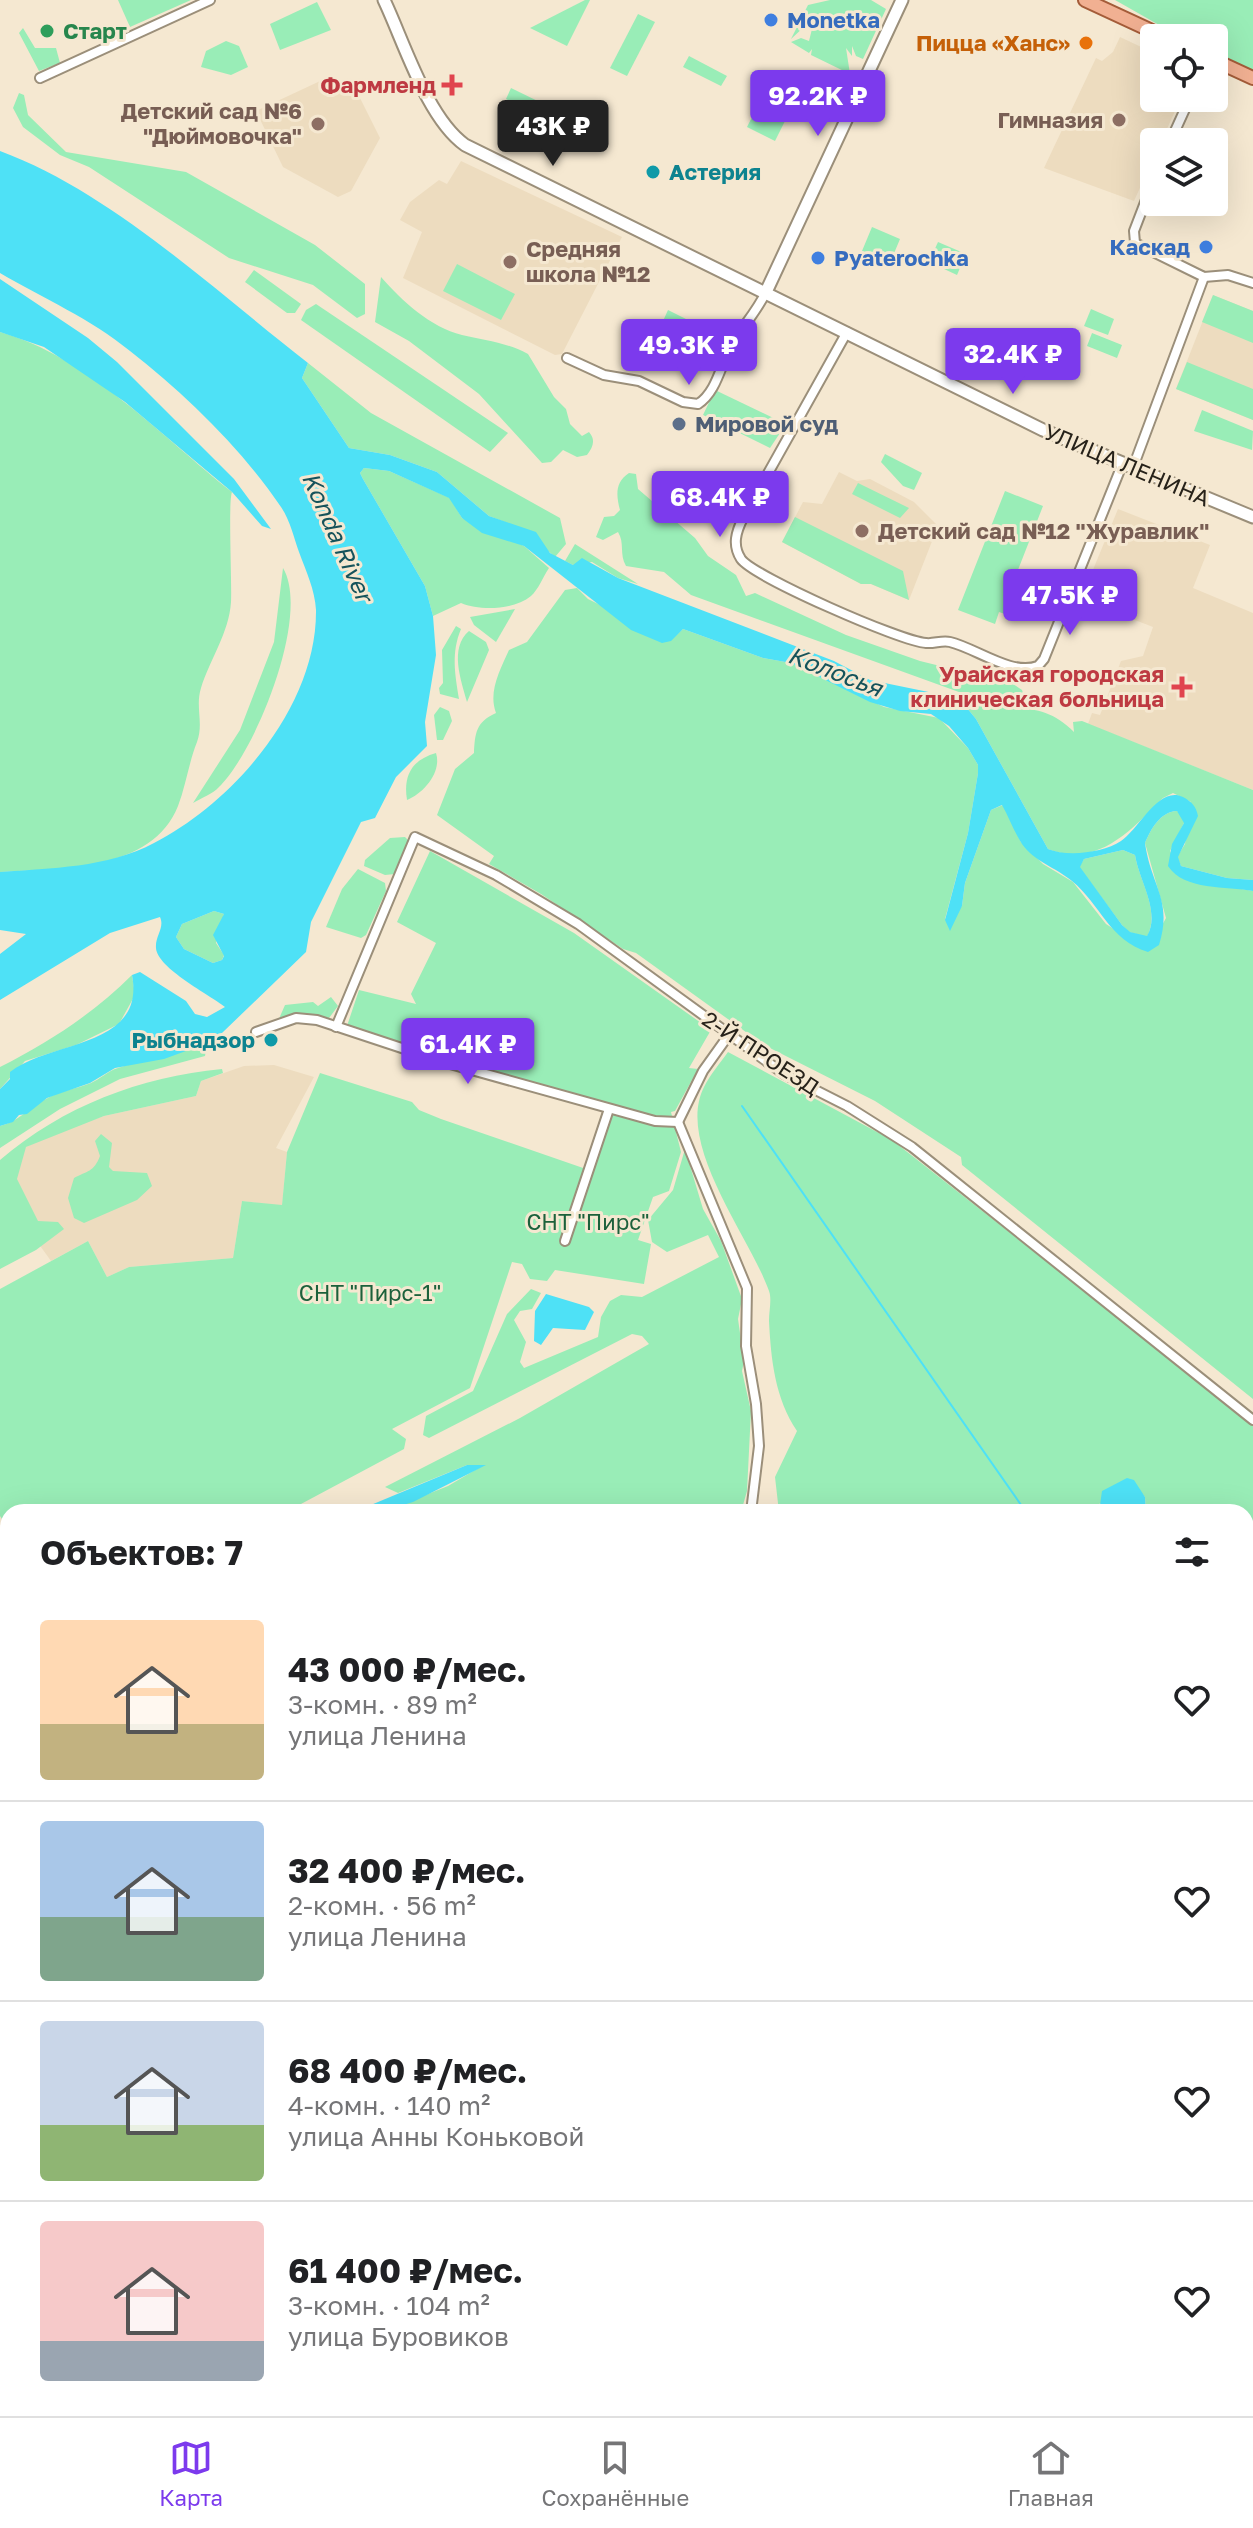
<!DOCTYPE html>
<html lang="ru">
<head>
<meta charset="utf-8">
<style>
	body { margin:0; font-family:"Golos Text",sans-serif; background:#f2f2f2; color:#202124; height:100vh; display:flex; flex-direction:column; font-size:30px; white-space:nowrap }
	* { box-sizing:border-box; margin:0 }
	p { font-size:26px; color:#757577 }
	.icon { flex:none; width:44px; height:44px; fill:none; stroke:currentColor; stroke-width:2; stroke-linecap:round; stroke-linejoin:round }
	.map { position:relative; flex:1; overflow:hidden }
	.side { position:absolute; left:0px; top:1504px; width:1254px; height:912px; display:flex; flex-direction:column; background:#fff; border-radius:24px 24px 0 0; box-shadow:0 8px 32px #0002 }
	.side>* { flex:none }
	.fabs { position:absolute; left:1140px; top:24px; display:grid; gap:16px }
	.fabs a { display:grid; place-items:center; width:88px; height:88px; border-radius:8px; background:#fff; box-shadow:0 8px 32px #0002; font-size:40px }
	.price { position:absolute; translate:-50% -68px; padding:0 18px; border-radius:8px; background:#7c3aed; color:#fff; font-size:26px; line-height:52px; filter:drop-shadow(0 2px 4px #0008) }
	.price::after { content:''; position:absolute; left:50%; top:48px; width:24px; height:18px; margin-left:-12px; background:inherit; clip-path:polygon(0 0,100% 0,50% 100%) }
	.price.on { background:#222; color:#fff }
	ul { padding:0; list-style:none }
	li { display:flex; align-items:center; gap:24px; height:200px; padding:0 40px }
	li+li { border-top:2px solid #e0e0e0 }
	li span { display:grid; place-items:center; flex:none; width:224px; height:160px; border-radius:8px; color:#555 }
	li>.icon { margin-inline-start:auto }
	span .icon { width:96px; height:96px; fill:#fffc; stroke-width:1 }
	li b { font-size:34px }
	h2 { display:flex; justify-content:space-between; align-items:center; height:96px; padding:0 40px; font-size:34px }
	.menu { display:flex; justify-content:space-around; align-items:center; height:112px; border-top:2px solid #e0e0e0; background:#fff; font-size:22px; color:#757577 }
	.menu a { display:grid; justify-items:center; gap:4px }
	.menu .on { color:#7c3aed }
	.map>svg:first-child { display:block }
	.built { fill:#eddcbf }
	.green { fill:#99edb7 }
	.water { fill:#4ee1f6; fill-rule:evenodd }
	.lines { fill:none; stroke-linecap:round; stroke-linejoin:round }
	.stream { stroke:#4ee1f6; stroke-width:2 }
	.street-casing { stroke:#9b8f7a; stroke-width:12 }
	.secondary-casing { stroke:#9b8f7a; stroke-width:15 }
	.primary-casing { stroke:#a45c39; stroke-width:16 }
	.street { stroke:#fff; stroke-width:8 }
	.secondary { stroke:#fff; stroke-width:11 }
	.primary { stroke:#f1b092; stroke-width:12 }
	.shop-dot { fill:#3f7fe0; stroke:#f5e8d1; stroke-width:3 }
	.leisure-dot { fill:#2e9e5b; stroke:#f5e8d1; stroke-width:3 }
	.food-dot { fill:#e8710a; stroke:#f5e8d1; stroke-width:3 }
	.health-dot { fill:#e0444e; stroke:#f5e8d1; stroke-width:3 }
	.education-dot { fill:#8d6e63; stroke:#f5e8d1; stroke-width:3 }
	.culture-dot { fill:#0f9aa8; stroke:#f5e8d1; stroke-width:3 }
	.service-dot { fill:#5c6f8a; stroke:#f5e8d1; stroke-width:3 }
	.labels { text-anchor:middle; stroke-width:6; stroke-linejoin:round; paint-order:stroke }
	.shop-label { font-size:22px; font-weight:bold; fill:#366cbe; stroke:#f5e8d1; text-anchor:start }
	.leisure-label { font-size:22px; font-weight:bold; fill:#27864d; stroke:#f5e8d1; text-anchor:start }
	.food-label { font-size:22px; font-weight:bold; fill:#c56008; stroke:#f5e8d1; text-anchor:end }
	.health-label { font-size:22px; font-weight:bold; fill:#be3a42; stroke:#f5e8d1; text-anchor:end }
	.education-label { font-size:22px; font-weight:bold; fill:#785e54; stroke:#f5e8d1; text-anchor:end }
	.culture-label { font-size:22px; font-weight:bold; fill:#0d838f; stroke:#f5e8d1; text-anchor:start }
	.service-label { font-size:22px; font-weight:bold; fill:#4e5e75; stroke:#f5e8d1; text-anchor:start }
	.street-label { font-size:22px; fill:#27221a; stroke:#f5e8d1 }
	.park-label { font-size:22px; fill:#1c613b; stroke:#f5e8d1 }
	.water-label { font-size:24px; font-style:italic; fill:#15535b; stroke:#f5e8d1 }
</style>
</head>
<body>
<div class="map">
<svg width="1253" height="2416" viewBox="0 0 1253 2416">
	<rect width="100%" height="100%" fill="#f5e8d1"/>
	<g class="built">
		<path d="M1120,37L1154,53V98H1181L1161,142H1154V157L1134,201L1044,168L1096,58L1102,61L1113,52Z"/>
		<path d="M333,75L341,89L353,84L380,138L351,191L338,197L283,167L256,111Z"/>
		<path d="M461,161L622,237L562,354L555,355L403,278L422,232L400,220L410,202L439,180L447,184Z"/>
		<path d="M1213,295L1253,311V420L1176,389Z"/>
		<path d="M839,472L857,481L870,479L914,502L938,526L909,600L871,584H861L782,542L803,502L822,504Z"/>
		<path d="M1118,509L1210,545L1193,588L1253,613V790L1088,724L1092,713L1100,715L1121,661L1143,656L1153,627L1081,599Z"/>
		<path d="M274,1065L314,1077L276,1148L287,1152L282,1206L242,1201L233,1258L129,1267L107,1277L88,1241L51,1261L0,1190L26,1147L42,1138L104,1116L196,1096L201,1081L244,1066Z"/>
	</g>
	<g class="green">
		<path d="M118,0H191L130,27Z"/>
		<path d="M585,0H590L567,46L530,28Z"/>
		<path d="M830,0H871L886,9L863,59L856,56L852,46V56L846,48L850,74L811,55L812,49L809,53L791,42L801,38L809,41L812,29L805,26L791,39L808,5Z"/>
		<path d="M1115,0H1253V72L1214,53V38H1182Z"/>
		<path d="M317,2L331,30L280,50L270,24Z"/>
		<path d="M638,14L655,22L627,76L610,68Z"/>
		<path d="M23,28L35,48H56L60,63L39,71L19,33Z"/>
		<path d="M226,41L239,46L248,67L231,75L201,67L206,51Z"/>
		<path d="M689,56L727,76L721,86L683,67Z"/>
		<path d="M775,72L803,85L775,141L747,127Z"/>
		<path d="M511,88L552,108L546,119L506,99Z"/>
		<path d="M19,93L24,95L28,115L66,152L186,172L315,245L365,284V314L357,318L313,285L229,258L89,167L60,155L23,127L13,108Z"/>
		<path d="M872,227L900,239L890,263L862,251Z"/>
		<path d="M938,242L966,254L957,275L929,262Z"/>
		<path d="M457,264L515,294L501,320L443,291Z"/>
		<path d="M254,270L301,304L295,313H287L245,282Z"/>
		<path d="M381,277C402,301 430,327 462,335C483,340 509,343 528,354L554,397L566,409L570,424L582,436L589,432C596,440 593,447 587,455L577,457L563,450L551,462L542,463L479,394L409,341L375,322Z"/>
		<path d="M1213,295L1253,311V343L1202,322Z"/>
		<path d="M316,304L508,433L490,452L301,320L306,310Z"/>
		<path d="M1091,309L1114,319L1108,335L1084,326Z"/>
		<path d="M668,310L714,333L709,343L663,321Z"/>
		<path d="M0,332C87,356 162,437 232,492C228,502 232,582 231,602C229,633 210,659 201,688C195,707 204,723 197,742C189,762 186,785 178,806C152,872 60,868 0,872Z"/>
		<path d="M1092,333L1122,345L1117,358L1087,346Z"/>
		<path d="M1187,362L1253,389V420L1176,389Z"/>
		<path d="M308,363L371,413L560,518L566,544L555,557L523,529L489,516L437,472L390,455L349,448L302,378Z"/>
		<path d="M715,390L786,424L770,448L703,415Z"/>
		<path d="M1202,410L1253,431L1252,450L1194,431Z"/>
		<path d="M885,454L922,473L914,490L903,486L881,462Z"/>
		<path d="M364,468L389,471L450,498L462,518L524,546L549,568C543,577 538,590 531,596C514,610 480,611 461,603L433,616L425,586L363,479L360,473Z"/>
		<path d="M629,473L636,474L638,489L695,538L708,556L736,575L746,596L755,593L846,635L920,661L1013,684L1022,690L1025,699L1011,704L981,700L691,595L664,572L626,566C619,554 625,543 618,532L603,540L596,537L604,517L614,516L620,510C616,495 615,482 629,473Z"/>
		<path d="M858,483L909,508L900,518L852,494Z"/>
		<path d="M1005,491L1043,506L1014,580L1020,583L1008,615L999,612L995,624L958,610Z"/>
		<path d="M795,517L903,571L909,600L871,584H861L782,542Z"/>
		<path d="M575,544L638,584L618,578L592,562L573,565L565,561Z"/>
		<path d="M283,568C311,615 256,751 219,787C213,794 201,798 193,803L240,730L274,642Z"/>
		<path d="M577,588L588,599L671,640L683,629L763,658L791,663L884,707L939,718L968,748L978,765V773L968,833L945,919L962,906L965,883L991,810L1003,805L1021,842L1043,864L1073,882L1106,924L1148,951L1166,918L1145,843C1151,829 1160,812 1177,811L1184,817V823L1170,851L1184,879L1253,891V1399L962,1165L961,1157L875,1101L764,1045L636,953L623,949L541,894L489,864L494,856L437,815L455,769L474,753C475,733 476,722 496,713C488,692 500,670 509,650L527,642L565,590Z"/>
		<path d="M515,609L496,642L474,625L470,617Z"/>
		<path d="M456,626L461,629C451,653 455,674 459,699L440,694L439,688L443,683L442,650Z"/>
		<path d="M469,631L486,642L489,650L467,702C461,680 449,648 469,631Z"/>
		<path d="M962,702C1006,713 1040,697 1074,732L1073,722L1082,721L1253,790V880L1227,878L1181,866L1177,857L1185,844L1191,802L1173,793L1163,798C1132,829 1098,869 1048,849L976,719Z"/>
		<path d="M440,707L449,711L452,721L443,740H437L434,715Z"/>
		<path d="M436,753C442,772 424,793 407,800C403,775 412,760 436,753Z"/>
		<path d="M405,837L409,841L395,874L385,875L364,866L365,860L390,838Z"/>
		<path d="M1123,850L1135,855C1139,881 1161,911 1147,937L1129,932L1122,925L1079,867L1084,859Z"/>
		<path d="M430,851L574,933L711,1030L689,1068L698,1069L675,1111L671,1112L681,1152L669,1191L653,1197L638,1240L651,1244L644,1284L555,1270L547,1281L530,1279L522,1264L512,1262L470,1388L392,1429L406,1439L404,1449L286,1512H8V1528L0,1516V1289L88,1241L107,1277L129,1267L233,1258L242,1201L282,1205L287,1152L320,1073L412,1102L419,1110L441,1119L586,1169L607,1103L346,1029L359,990L416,1004L411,994L436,943L397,922Z"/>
		<path d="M358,869L385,883L386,891L366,935L361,938L326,927L342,889Z"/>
		<path d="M214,911L224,914L216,943L224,955L222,960L213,963L184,949L176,937L182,924Z"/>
		<path d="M132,975L135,995L119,1024L76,1045L25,1061L0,1089V1067C48,1043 94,1013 132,975Z"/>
		<path d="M331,997L338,1006L329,1018L293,1015L278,1021L285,1005L313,1002L318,1006Z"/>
		<path d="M222,1033L206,1050L205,1056L120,1079L60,1109L0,1148V1126C18,1122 30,1107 46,1099C59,1091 76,1089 91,1083C100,1079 108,1071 118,1068C156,1056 186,1055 222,1033Z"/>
		<path d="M728,1052L892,1140L1253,1424V2416L1146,2415L1148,2408H1246V1512H1146L1145,1497L1136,1487L1099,1504V1512H779L775,1477L797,1431C775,1398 771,1360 769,1321C769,1311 772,1299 769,1291C750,1237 675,1144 704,1087C710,1075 720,1063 728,1052Z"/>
		<path d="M222,1069L223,1073L201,1081L196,1096L104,1116L26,1147L17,1179L38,1221L58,1222L64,1229L36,1250L0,1269V1160C63,1106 140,1077 222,1069Z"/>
		<path d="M101,1134L112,1143L109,1167L113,1171L147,1173L152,1186L137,1200L84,1223L74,1218L68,1198L74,1178C87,1171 94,1172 100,1156L95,1141Z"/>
		<path d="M685,1149L703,1209L721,1241L742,1299L738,1319L744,1361L742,1371L751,1411L747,1491L741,1512H383L448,1486L482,1466L467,1465L398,1493L385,1487L520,1418L649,1344L642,1336L632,1334L429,1438L423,1435L426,1416L473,1391L507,1314L531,1289L541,1293L532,1309L520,1311L514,1320L526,1342L520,1362L524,1368L598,1337L601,1317L610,1301L621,1295L642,1297L719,1257L708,1235L667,1252L652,1242L648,1220L673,1190Z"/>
		<path d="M0,1718L8,1722V1789L0,1776Z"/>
		<path d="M0,2052L8,2057V2408H304L302,2410L278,2416H0Z"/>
		<path d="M534,2408H970L977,2416H527Z"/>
	</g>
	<g class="water">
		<path d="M0,151C111,192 214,290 308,363L302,378L349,448L390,455L437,472L489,516L536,532L550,553L573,565L582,558L618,578L834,661L870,680L948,696L962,702L976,719L1048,849C1067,857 1103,853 1121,841C1139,829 1159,785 1183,797C1192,802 1196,806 1198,816L1178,857L1181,866L1227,878L1253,880V891C1227,886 1184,891 1168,866L1172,844L1184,823L1177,811C1160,812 1151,829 1145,843C1151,886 1173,900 1159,945L1148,952C1109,940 1101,905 1072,881C1055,867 1035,862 1022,844C1014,832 1009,817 1002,805L991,810L965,883L962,906L950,931L945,920L968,833L978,773V765L968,748L949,726L931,714L900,711L870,702L791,663L763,658L683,629L671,641L662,643L631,630L524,546L482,533L462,518L449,498L389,471L364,468L360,473L363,479L425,586L433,616L436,655L425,722L427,746L396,777L375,818L361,822L311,922L306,952L222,1033L205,1044L164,1059L115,1068L90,1083L47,1098L27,1114L19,1115L13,1122L0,1126V1089L10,1079V1072C51,1040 146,1048 132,975L140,972L186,1001L195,1014L207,1017L225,1007C210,995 157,968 156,948C155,936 165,928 160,917L110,933L0,1000V954L26,934L0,930V872C51,868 107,868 154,843C234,802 317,706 316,610C315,590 306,571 299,552C294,538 290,520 281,507C242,449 185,394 130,351C91,319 43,298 0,273ZM1123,850L1135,855C1139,881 1161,912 1147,936L1130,932L1122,925L1080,867L1084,859ZM214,911L224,914L213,935L224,956L222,960L213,963L184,949L176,937L182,924Z"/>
		<path d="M0,279L88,338L117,362L234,479L271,529L262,526L232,492L125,402L44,347L0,332Z"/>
		<path d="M546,1294L589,1307L594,1312L585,1330L553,1328L541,1345L534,1341L535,1311Z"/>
		<path d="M467,1465H486L413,1502L380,1512H354Z"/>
		<path d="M1127,1478L1134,1480L1145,1497L1146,1512H1099L1102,1491Z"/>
		<path d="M0,1582L8,1594V1722L0,1718Z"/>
		<path d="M0,1874L8,1881V2046L0,2041Z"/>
		<path d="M307,2408H534L527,2416H278Z"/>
		<path d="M970,2408H1148V2416H977Z"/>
	</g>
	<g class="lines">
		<g class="stream">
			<path d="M742,1106L1026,1512"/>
			<path d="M1246,1828L1253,1839"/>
			<path d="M1246,2371L1253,2368"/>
		</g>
		<g class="street-casing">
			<g id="street">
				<path d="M40,78L210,0"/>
				<path d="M1170,142L1190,98"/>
				<path d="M1154,179L1134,231L1135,243L1204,277L1228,275L1253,283"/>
				<path d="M847,332L743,518C736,532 732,545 741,559C754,577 902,642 926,643C934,644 942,640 950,642C976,648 1011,676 1038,666L1044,659L1122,465"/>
				<path d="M567,358L604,375L639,381L683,402L698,404C717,392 721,363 732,344C743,326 757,311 766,292"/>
				<path d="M1132,470L1204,277"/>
				<path d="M336,1027L415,837L496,875L578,924L784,1074L847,1106L912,1147L1253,1420"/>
				<path d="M256,1032L296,1018L317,1020L450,1064L655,1121L678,1122"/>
				<path d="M678,1122L747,1288L746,1346L756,1404L759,1446L751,1512"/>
				<path d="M678,1122L703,1071L728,1036"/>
				<path d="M565,1241L609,1109"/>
			</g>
		</g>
		<g class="secondary-casing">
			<g id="secondary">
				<path d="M384,0C404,42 427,118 465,145L1043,430L1253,517"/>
				<path d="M766,292L902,0"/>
			</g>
		</g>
		<g class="primary-casing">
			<g id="primary">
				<path d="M1085,0L1167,38"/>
				<path d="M1214,60L1253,78"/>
			</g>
		</g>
		<use href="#street" class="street"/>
		<use href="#secondary" class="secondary"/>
		<use href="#primary" class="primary"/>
	</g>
	<g class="shop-dot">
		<circle cx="771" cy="20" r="8"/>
		<circle cx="1206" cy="247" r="8"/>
		<circle cx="818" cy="258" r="8"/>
	</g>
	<circle class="leisure-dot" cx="47" cy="31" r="8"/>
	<circle class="food-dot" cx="1086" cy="43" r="8"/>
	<g class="health-dot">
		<path d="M448 73h8v8h8v8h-8v8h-8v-8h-8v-8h8z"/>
		<path d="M1178 675h8v8h8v8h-8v8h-8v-8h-8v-8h8z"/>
	</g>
	<g class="education-dot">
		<circle cx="1119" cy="120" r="8"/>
		<circle cx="318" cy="124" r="8"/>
		<circle cx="510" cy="262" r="8"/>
		<circle cx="862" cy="531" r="8"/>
	</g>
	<g class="culture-dot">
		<circle cx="653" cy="172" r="8"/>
		<circle cx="271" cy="1040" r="8"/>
	</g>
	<circle class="service-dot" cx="679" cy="424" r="8"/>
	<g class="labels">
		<g class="shop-label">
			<text x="787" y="28">Monetka</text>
			<text x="1190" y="255" text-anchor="end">Каскад</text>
			<text x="834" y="266">Pyaterochka</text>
		</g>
		<g class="leisure-label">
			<text x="63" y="39">Старт</text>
		</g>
		<g class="food-label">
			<text x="1070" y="51">Пицца «Ханс»</text>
		</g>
		<g class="health-label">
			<text x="436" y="93">Фармленд</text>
			<text x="1164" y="682">Урайская городская<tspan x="1164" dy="25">клиническая больница</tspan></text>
		</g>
		<g class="education-label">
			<text x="302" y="119">Детский сад №6<tspan x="302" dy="25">"Дюймовочка"</tspan></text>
			<text x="1103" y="128">Гимназия</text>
			<text x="526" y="257" text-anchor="start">Средняя<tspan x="526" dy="25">школа №12</tspan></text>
			<text x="878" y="539" text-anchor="start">Детский сад №12 "Журавлик"</text>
		</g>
		<g class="culture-label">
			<text x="669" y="180">Астерия</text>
			<text x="255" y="1048" text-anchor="end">Рыбнадзор</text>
		</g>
		<g class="service-label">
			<text x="695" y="432">Мировой суд</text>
		</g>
		<g class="street-label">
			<text transform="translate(1127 465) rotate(23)" y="8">УЛИЦА ЛЕНИНА</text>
			<text transform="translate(761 1053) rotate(33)" y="8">2-Й ПРОЕЗД</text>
		</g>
		<g class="park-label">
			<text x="588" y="1230">СНТ "Пирс"</text>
			<text x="370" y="1301">СНТ "Пирс-1"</text>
		</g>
		<g class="water-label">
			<text transform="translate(337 537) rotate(66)" y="8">Konda River</text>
			<text transform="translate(835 672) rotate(21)" y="8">Колосья</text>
		</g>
	</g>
</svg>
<div class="fabs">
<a><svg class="icon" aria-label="locate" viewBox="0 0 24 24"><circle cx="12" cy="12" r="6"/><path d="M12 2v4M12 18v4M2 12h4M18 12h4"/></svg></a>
<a><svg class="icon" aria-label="layers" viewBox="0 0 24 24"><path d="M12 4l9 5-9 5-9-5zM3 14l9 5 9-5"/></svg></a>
</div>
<b class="price" style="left:818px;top:138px">92.2K ₽</b>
<b class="price on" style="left:553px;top:168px">43K ₽</b>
<b class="price" style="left:689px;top:387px">49.3K ₽</b>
<b class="price" style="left:1013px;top:396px">32.4K ₽</b>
<b class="price" style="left:720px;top:539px">68.4K ₽</b>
<b class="price" style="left:1070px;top:637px">47.5K ₽</b>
<b class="price" style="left:468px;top:1086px">61.4K ₽</b>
<section class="side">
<h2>Объектов: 7<svg class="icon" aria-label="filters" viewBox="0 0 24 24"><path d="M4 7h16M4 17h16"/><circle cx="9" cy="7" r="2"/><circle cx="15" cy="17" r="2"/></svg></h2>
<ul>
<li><span style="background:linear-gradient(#ffd9b3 65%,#c2b280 0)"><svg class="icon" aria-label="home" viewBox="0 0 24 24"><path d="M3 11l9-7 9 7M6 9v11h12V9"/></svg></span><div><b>43 000 ₽/мес.</b><p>3-комн. · 89 m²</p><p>улица Ленина</p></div><svg class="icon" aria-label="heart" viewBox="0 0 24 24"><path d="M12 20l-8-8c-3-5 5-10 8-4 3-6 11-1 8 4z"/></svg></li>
<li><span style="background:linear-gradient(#a9c7e8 60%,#7fa58c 0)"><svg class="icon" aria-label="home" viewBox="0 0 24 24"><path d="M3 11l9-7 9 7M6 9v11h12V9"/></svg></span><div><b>32 400 ₽/мес.</b><p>2-комн. · 56 m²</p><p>улица Ленина</p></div><svg class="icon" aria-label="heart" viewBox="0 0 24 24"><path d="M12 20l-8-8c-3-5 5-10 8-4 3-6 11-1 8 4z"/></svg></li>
<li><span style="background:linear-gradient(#c9d6e8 65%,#8fb573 0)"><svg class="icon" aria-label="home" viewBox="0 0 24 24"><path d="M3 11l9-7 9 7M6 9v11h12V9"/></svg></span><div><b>68 400 ₽/мес.</b><p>4-комн. · 140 m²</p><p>улица Анны Коньковой</p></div><svg class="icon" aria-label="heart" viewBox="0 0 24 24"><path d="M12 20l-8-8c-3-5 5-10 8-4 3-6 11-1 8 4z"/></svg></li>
<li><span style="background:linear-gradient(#f6c9c9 75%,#9aa5b1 0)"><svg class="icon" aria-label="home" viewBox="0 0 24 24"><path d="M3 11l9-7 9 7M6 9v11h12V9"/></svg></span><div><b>61 400 ₽/мес.</b><p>3-комн. · 104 m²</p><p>улица Буровиков</p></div><svg class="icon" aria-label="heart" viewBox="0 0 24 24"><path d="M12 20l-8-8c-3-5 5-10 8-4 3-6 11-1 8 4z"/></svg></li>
</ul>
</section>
</div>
<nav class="menu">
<a class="on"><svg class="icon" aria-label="map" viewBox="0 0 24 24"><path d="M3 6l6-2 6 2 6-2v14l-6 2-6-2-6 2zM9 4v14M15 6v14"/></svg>Карта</a>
<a><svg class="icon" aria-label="saved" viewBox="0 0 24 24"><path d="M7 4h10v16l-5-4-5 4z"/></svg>Сохранённые</a>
<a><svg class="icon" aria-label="home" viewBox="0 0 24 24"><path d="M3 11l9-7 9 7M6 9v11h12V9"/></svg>Главная</a>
</nav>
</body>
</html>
